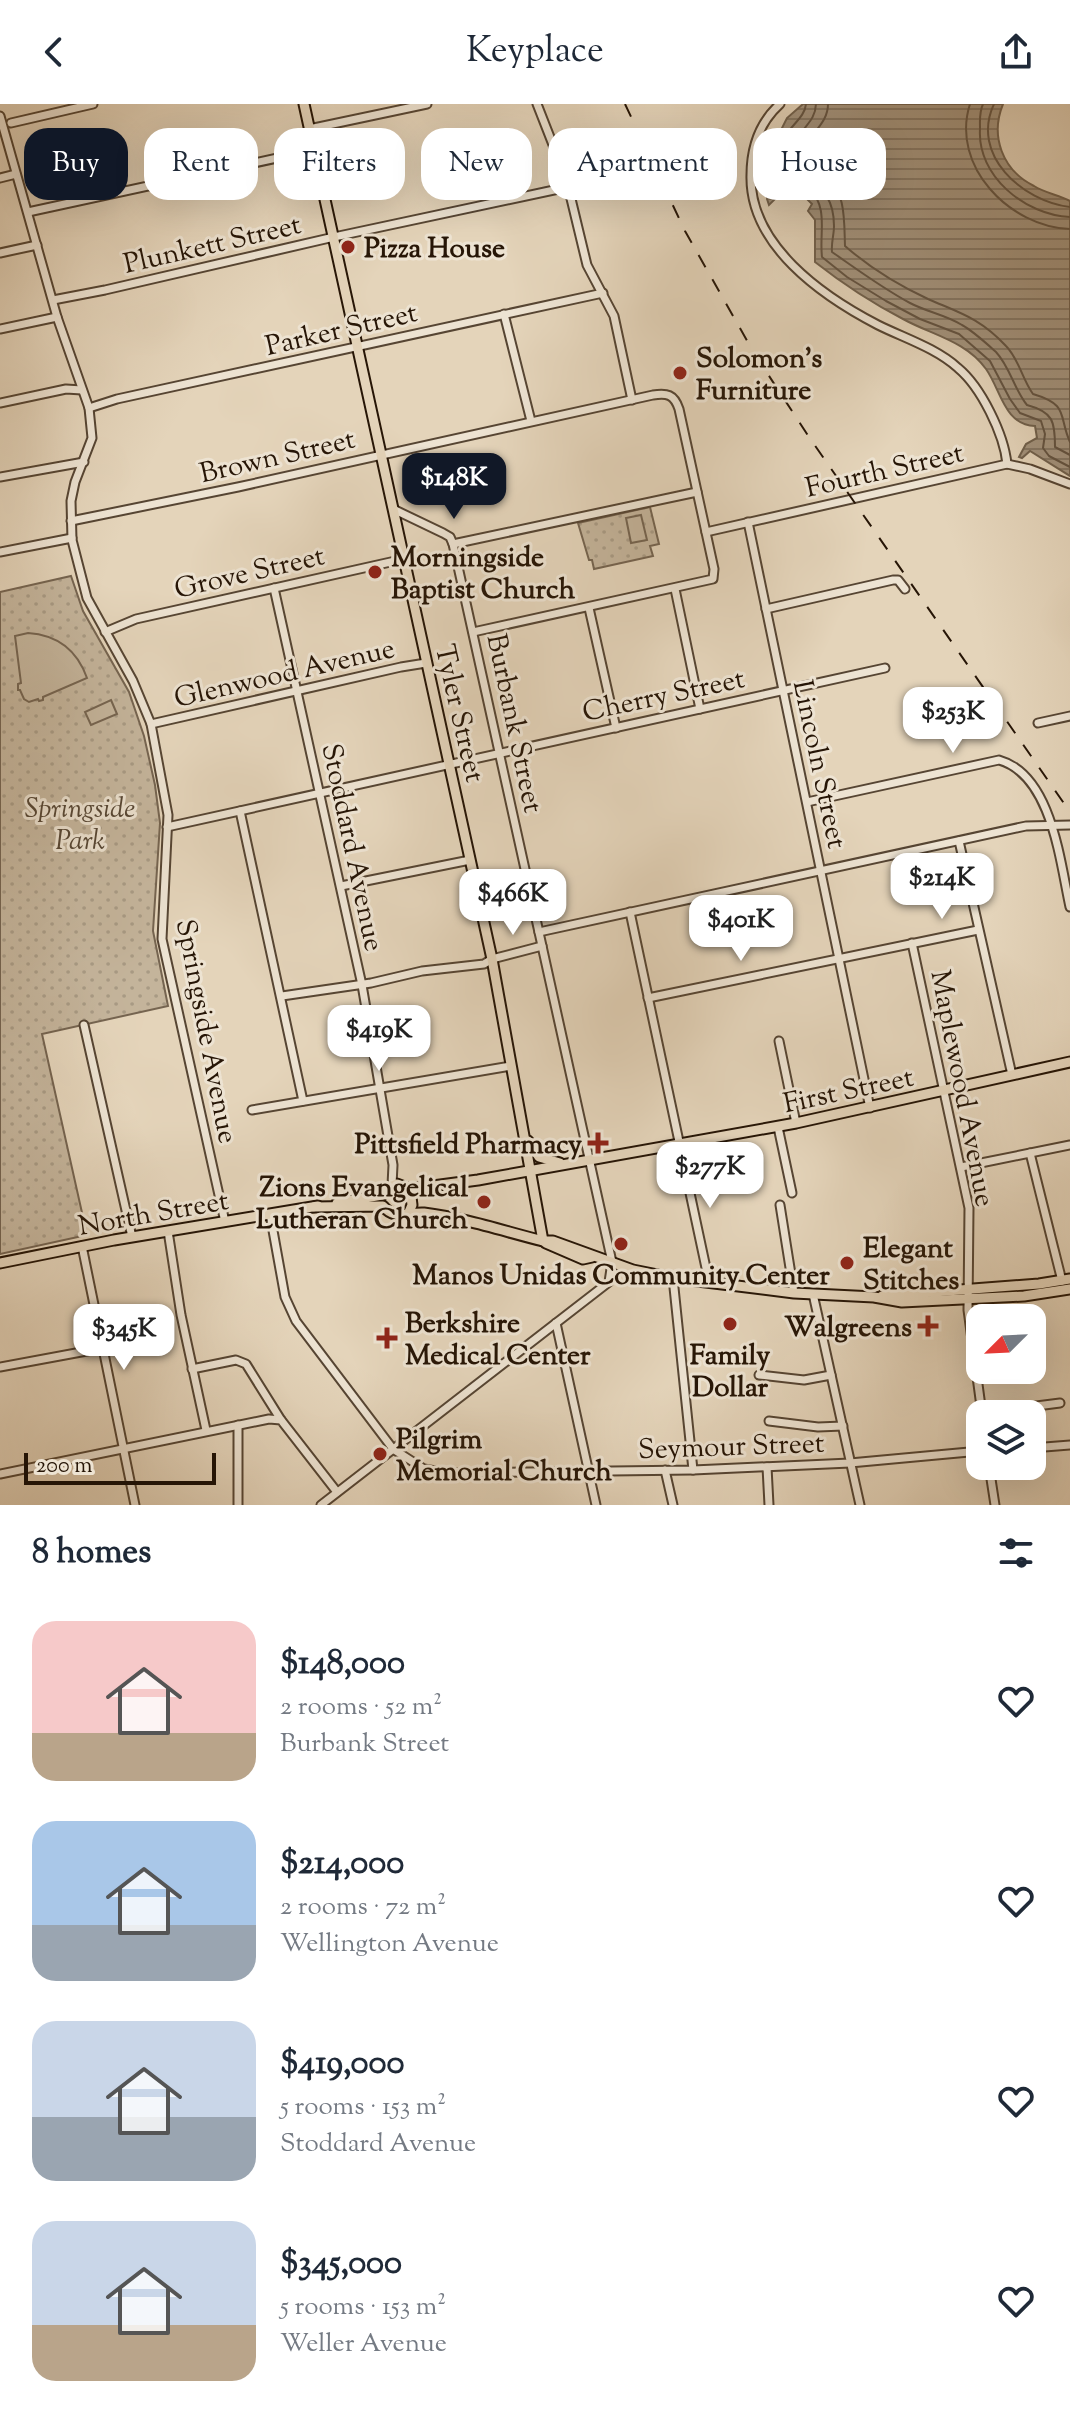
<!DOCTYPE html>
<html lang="en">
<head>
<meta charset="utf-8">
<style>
	body { margin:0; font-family:"Sorts Mill Goudy",serif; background:#f6f6f7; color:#1f2937; height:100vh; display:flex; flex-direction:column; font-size:30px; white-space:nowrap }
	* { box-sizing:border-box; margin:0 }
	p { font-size:26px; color:#747a83 }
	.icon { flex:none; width:44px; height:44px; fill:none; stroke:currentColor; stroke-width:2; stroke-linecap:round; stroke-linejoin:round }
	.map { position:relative; height:1401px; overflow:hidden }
	.panel { display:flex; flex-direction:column; background:#fff; flex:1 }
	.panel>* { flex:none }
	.banner { position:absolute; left:24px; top:24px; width:1022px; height:72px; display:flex; gap:16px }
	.needle { width:52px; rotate:246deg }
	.buttons { position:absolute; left:966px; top:1200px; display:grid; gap:16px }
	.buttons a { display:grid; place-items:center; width:80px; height:80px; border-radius:16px; background:#fff; box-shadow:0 8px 32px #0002; font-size:40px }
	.scale { position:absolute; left:24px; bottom:20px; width:192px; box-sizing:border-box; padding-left:8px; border:4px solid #261506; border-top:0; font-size:22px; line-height:28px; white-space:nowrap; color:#261506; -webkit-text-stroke:6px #ede3d2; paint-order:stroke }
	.price { position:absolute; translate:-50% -68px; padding:0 18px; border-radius:16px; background:#fff; color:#222; font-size:26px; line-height:52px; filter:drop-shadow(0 2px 4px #0008) }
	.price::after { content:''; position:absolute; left:50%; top:48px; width:24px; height:18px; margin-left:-12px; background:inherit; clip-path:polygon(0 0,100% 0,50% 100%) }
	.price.current { background:#111827; color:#fff }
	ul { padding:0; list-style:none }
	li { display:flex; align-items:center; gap:24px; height:200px; padding:0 32px }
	li span { display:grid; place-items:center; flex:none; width:224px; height:160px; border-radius:24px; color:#555 }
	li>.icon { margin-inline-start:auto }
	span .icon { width:96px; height:96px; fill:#fffc; stroke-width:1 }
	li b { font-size:34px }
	h2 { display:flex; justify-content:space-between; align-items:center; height:96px; padding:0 32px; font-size:34px }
	.tag { padding:0 28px; border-radius:24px; background:#fff; box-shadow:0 8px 32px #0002; font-size:28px; line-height:72px }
	.tag.current { background:#111827; color:#fff }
	header { display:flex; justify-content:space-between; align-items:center; height:104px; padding:0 32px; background:#fff; font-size:36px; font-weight:600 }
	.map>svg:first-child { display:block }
	.park { fill:url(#park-dots); stroke:#756450; stroke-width:2 }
	.garden { fill:#c4b49b; stroke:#756450; stroke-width:2 }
	.water { fill:url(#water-rules); stroke:#71614d; stroke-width:2 }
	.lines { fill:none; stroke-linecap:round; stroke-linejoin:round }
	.shore { stroke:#645442; stroke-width:2 }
	.minor-casing { stroke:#564533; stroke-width:11 }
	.major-casing { stroke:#261506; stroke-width:13 }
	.minor { stroke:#ede3d2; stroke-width:7 }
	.major { stroke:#e4d4ba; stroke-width:9 }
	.rail { stroke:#261506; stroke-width:2; stroke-dasharray:14 14; stroke-linecap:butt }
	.poi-dot { fill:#8f2418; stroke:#ede3d2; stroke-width:3 }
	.labels { text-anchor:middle; stroke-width:6; stroke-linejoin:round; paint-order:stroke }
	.street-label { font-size:28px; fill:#261506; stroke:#ede3d2 }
	.poi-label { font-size:28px; font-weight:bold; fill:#261506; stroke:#ede3d2; text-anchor:start }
	.park-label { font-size:28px; font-style:italic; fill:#554533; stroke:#ede3d2 }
</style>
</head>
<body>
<header><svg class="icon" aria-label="back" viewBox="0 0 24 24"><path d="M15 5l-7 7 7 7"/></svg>Keyplace<svg class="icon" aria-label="share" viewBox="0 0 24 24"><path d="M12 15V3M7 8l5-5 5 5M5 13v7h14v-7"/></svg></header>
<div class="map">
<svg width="1070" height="1401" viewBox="0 0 1070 1401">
	<defs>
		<pattern id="park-dots" width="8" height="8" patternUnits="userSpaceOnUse" patternTransform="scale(2)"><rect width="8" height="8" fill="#c4b49b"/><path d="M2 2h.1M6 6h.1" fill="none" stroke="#a89a84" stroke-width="1.8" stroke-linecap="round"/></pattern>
		<pattern id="water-rules" width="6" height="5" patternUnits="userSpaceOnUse" patternTransform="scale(2)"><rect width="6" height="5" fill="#a3937d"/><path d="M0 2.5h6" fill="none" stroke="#857764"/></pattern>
	</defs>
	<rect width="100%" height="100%" fill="#e4d4ba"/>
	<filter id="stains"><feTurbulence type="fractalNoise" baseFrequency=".0025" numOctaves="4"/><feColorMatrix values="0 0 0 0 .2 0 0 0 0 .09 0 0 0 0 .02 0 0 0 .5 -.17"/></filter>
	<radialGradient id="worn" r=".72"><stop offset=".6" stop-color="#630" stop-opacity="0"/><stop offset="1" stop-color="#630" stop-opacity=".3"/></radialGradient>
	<g class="park">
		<path d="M650,403L659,440L650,442L653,452L594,465L592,456H589L578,419Z"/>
		<path d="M71,472L83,507L129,588L144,632L155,681L160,719L153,827L168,902L42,930L87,1131L0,1150V488Z"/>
	</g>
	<g class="garden">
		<path d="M641,411L647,436L631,439L626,414Z"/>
		<path d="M28,529C58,531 77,546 87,574L43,593V596L39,597L38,595L29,598L24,595L20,586H18V580L21,579L15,532Z"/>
		<path d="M111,596L117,610L91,621L85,608Z"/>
	</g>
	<path class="water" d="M803,0H1003C990,32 1002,66 1034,82C1045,89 1059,91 1070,97V372L1030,347L1022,354L1019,353L1026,340L1037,334L1035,322C1004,321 1001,286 986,265C966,237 932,231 903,215C872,199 843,180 815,158V116L808,107L812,100L799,87L783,79L780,81L775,95L769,101L767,95L774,62L776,36L787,14Z"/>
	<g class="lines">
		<g class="shore">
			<path d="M806,0C805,13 791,21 785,33C781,44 783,55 782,67C789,73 801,77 809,84C829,104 819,129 822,153L847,173L886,197L920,215L959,230L990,257L1010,295L1020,309L1041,317L1045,330L1043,344L1049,352L1070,363"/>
			<path d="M816,0C815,24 792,24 792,59C814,81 834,86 834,122C834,131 831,139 832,148C858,166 882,184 910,199C927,208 946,211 962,221C973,227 986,239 996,248C1010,263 1014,285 1027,301C1053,308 1055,317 1055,343L1070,351"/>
			<path d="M828,0C828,23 804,31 804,53C810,59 818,63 825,69C846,90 844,114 845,142C869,163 898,181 928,195C960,209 980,214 1006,242C1019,255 1022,275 1033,290C1070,301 1058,312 1070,338"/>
			<path d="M970,0C950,62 1010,123 1070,125"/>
			<path d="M983,0C979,9 980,15 980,25C977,72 1025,111 1070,113"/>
			<path d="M994,0C970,51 1022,97 1070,103"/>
		</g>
		<g class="minor-casing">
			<g id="minor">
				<path d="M537,0L566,74L587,161L614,212L632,296"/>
				<path d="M780,0C759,19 751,43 751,71C749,141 822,192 878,221C904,234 936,244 958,264C981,283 1004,330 1007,360"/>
				<path d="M0,12L57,213L89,304L92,334L75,378L71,397L72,436L87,494L133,577L151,620L168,711L162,835L225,1118"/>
				<path d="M11,19L93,0"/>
				<path d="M309,25L427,0"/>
				<path d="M0,74L16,70"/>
				<path d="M28,108L314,46"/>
				<path d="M0,149L37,141"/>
				<path d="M53,196L105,186L334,133L568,83"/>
				<path d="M504,210L531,317"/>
				<path d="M0,225L57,213"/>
				<path d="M0,299L66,285L82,286"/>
				<path d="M89,304L117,295L603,189"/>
				<path d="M0,373L84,358"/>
				<path d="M71,417L238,383L653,291C667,289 674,290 679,305L714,465L713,475L473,528"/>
				<path d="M748,418L870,1004"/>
				<path d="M706,428L1007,360L1030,365L1070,380"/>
				<path d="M453,440L697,388"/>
				<path d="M0,448L72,434"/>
				<path d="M274,484L362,881L393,1061L392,1081"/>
				<path d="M675,485L700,605"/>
				<path d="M589,504L616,624"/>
				<path d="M766,505L893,476H898L905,485"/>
				<path d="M105,528L136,515L404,455"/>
				<path d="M1038,619L1070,612"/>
				<path d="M151,620L401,563L426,559"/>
				<path d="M807,698L999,656C1052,671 1060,758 1070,803"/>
				<path d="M240,707L303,997"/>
				<path d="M167,723L885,564"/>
				<path d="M959,737L1012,971"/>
				<path d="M341,782L470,756"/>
				<path d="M630,808L709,1178"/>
				<path d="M539,828L1026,722L1070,721"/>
				<path d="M912,839L969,1104L968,1206L982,1310"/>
				<path d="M282,892L371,879L422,867L484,860L492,855L542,842"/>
				<path d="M648,894L978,826"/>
				<path d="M84,921L132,1133"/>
				<path d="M779,937L796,1019"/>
				<path d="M252,1006L511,962"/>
				<path d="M778,1023L792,1089"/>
				<path d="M1030,1049L1062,1177"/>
				<path d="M961,1063L1070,1041"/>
				<path d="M780,1101L794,1189"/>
				<path d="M270,1110L285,1193L296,1217L393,1345L424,1365L446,1369L693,1366L850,1359L980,1347"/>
				<path d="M168,1127L181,1211L206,1326"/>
				<path d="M82,1142L135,1401"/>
				<path d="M673,1174L693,1366"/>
				<path d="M813,1190L860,1401"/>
				<path d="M556,1219L596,1401"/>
				<path d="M0,1263L103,1244"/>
				<path d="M192,1265L236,1256L246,1260L281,1316"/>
				<path d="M759,1271L804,1276L831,1271"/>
				<path d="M982,1309L1060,1299"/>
				<path d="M769,1317L818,1323L843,1322"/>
				<path d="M1032,1344L1070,1341"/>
				<path d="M989,1362L995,1401"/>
				<path d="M767,1363L769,1401"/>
				<path d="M665,1366L673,1401"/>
				<path d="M0,1370L269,1315L281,1316L337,1388"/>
				<path d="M238,1401V1321"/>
				<path d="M321,1401L609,1178L612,1158L453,440L450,433L443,429L393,405"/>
			</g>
		</g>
		<g class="major-casing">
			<g id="major">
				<path d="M304,0L492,855L543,1137"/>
				<path d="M528,1037L539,1053L560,1059"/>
				<path d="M410,1085L478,1076L796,1019L1070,958"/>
				<path d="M337,1099L382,1091L387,1084L397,1080L410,1085L412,1101L409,1108"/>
				<path d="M314,1103L383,1102C395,1117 408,1108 424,1109C465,1114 503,1127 543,1137H553L633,1166L673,1174L794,1189L874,1193L902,1198L1024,1192L1070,1185"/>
				<path d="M546,1139L583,1155L592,1153"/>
				<path d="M0,1159L114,1136L318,1102"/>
				<path d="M882,1192L1039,1180L1070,1175"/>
			</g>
		</g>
		<use href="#minor" class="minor"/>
		<use href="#major" class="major"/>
		<path class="rail" d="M625,0L685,127L754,249L809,333L1070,708"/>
	</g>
	<g class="poi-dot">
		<circle cx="348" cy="143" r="8"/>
		<circle cx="680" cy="269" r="8"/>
		<circle cx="375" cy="468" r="8"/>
		<path d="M594 1027h8v8h8v8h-8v8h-8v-8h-8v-8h8z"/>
		<circle cx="484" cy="1098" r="8"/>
		<circle cx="621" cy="1140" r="8"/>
		<circle cx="847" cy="1159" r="8"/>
		<circle cx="730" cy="1220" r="8"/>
		<path d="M924 1210h8v8h8v8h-8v8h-8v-8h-8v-8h8z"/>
		<path d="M383 1222h8v8h8v8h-8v8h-8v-8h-8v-8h8z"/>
		<circle cx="380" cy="1350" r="8"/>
	</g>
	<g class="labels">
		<g class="street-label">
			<text transform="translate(212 139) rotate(-13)" y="10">Plunkett Street</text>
			<text transform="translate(341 224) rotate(-13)" y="10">Parker Street</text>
			<text transform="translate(277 351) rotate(-13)" y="10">Brown Street</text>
			<text transform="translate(884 365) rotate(-13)" y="10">Fourth Street</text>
			<text transform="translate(249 467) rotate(-13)" y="10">Grove Street</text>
			<text transform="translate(284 568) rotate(-13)" y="10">Glenwood Avenue</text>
			<text transform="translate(663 590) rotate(-12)" y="10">Cherry Street</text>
			<text transform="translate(461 609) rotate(77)" y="10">Tyler Street</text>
			<text transform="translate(516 619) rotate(78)" y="10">Burbank Street</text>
			<text transform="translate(821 660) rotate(78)" y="10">Lincoln Street</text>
			<text transform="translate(354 743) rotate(78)" y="10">Stoddard Avenue</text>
			<text transform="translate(208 927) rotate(79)" y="10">Springside Avenue</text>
			<text transform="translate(964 984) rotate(79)" y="10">Maplewood Avenue</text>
			<text transform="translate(848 985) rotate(-12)" y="10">First Street</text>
			<text transform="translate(153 1108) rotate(-10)" y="10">North Street</text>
			<text transform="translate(731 1341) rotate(-2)" y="10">Seymour Street</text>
		</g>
		<g class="poi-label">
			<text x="364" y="153">Pizza House</text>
			<text x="696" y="263">Solomon's<tspan x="696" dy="32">Furniture</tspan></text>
			<text x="391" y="462">Morningside<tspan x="391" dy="32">Baptist Church</tspan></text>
			<text x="582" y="1049" text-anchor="end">Pittsfield Pharmacy</text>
			<text x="468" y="1092" text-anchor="end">Zions Evangelical<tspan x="468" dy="32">Lutheran Church</tspan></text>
			<text x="863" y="1153">Elegant<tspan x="863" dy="32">Stitches</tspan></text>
			<text x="621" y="1180" text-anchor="middle">Manos Unidas Community Center</text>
			<text x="405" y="1228">Berkshire<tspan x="405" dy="32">Medical Center</tspan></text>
			<text x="912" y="1232" text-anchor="end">Walgreens</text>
			<text x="730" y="1260" text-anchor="middle">Family<tspan x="730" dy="32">Dollar</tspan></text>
			<text x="396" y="1344">Pilgrim<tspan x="396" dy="32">Memorial Church</tspan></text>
		</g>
		<g class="park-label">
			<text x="80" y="713">Springside<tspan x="80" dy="32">Park</tspan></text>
		</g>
	</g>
	<rect width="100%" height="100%" filter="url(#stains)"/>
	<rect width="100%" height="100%" fill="url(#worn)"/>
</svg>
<div class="buttons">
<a><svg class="needle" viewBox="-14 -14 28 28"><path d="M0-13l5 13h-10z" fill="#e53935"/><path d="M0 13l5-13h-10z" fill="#747a83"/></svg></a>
<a><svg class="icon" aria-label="layers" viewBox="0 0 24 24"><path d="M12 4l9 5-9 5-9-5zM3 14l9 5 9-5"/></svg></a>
</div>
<div class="scale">200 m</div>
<b class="price current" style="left:454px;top:417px">$148K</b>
<b class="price" style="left:953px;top:651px">$253K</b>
<b class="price" style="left:942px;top:817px">$214K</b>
<b class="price" style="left:513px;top:833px">$466K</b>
<b class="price" style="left:741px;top:859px">$401K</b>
<b class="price" style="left:379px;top:969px">$419K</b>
<b class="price" style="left:710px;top:1106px">$277K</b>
<b class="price" style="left:124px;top:1268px">$345K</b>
<div class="banner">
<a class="tag current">Buy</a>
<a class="tag">Rent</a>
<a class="tag">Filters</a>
<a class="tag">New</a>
<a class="tag">Apartment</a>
<a class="tag">House</a>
</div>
</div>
<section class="panel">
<h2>8 homes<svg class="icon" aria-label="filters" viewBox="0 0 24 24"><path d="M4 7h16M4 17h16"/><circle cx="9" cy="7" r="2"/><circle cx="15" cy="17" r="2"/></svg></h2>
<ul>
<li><span style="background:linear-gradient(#f6c9c9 70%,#b9a48a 0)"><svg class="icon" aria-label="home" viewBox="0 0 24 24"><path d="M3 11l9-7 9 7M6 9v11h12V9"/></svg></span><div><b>$148,000</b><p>2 rooms · 52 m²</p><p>Burbank Street</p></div><svg class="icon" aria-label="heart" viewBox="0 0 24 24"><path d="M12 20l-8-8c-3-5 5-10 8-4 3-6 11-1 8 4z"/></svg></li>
<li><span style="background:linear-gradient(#a9c7e8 65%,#9aa5b1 0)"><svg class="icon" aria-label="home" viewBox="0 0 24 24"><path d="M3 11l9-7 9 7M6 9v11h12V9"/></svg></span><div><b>$214,000</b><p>2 rooms · 72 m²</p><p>Wellington Avenue</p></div><svg class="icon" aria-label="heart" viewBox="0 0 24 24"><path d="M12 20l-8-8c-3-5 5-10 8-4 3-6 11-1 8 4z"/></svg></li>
<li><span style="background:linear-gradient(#c9d6e8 60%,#9aa5b1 0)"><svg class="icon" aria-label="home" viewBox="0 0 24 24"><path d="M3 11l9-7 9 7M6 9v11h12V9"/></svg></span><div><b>$419,000</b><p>5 rooms · 153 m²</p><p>Stoddard Avenue</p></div><svg class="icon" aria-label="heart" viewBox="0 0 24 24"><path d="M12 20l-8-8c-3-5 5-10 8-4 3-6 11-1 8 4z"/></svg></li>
<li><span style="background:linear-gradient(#c9d6e8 65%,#b9a48a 0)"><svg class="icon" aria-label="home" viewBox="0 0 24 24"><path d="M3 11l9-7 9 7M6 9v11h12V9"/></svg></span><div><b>$345,000</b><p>5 rooms · 153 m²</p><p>Weller Avenue</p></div><svg class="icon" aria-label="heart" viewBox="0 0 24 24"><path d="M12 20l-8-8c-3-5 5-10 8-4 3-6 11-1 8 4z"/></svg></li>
</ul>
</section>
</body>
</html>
